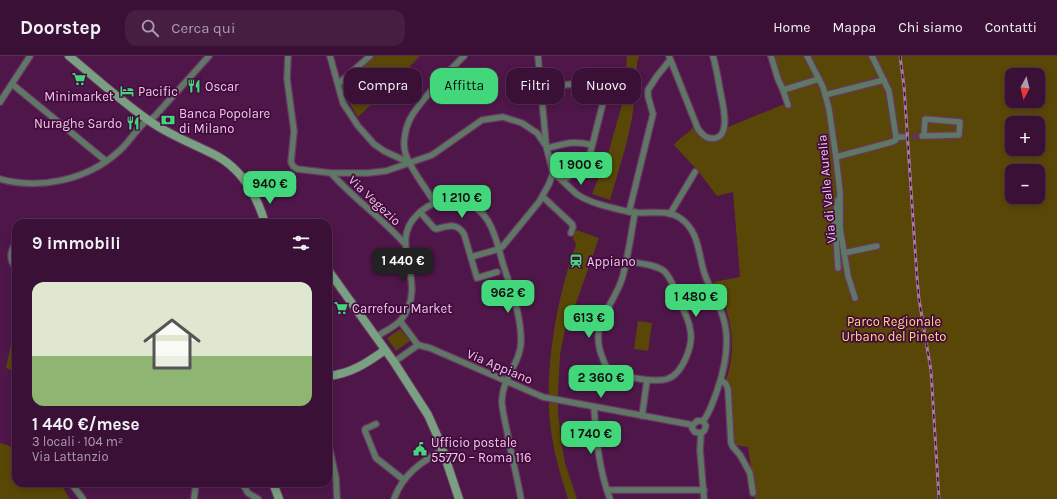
<!DOCTYPE html>
<html lang="it">
<head>
<meta charset="utf-8">
<style>
	body { margin:0; font-family:Karla,sans-serif; background:#461e42; color:#f1f3f6; height:100vh; display:flex; flex-direction:column; font-size:15px; white-space:nowrap }
	* { box-sizing:border-box; margin:0 }
	p { font-size:13px; color:#ac9dad }
	.icon { flex:none; width:22px; height:22px; fill:none; stroke:currentColor; stroke-width:2; stroke-linecap:round; stroke-linejoin:round }
	.map { position:relative; flex:1; overflow:hidden }
	.drawer { position:absolute; left:12px; top:163px; width:320px; height:268px; display:flex; flex-direction:column; background:#3b1037; border-radius:12px; box-shadow:0 2px 6px #0003,0 0 0 1px #543052 }
	.drawer>* { flex:none }
	.top-card { position:absolute; left:344px; top:12px; width:380px; height:36px; display:flex; gap:8px }
	.needle { width:26px; rotate:187deg }
	.tools { position:absolute; left:1005px; top:12px; display:grid; gap:8px }
	.tools a { display:grid; place-items:center; width:40px; height:40px; border-radius:8px; background:#3b1037; box-shadow:0 2px 6px #0003,0 0 0 1px #543052; font-size:20px }
	.price { position:absolute; translate:-50% -34px; padding:0 9px; border-radius:8px; background:#43d77b; color:#111; font-size:13px; line-height:26px; filter:drop-shadow(0 1px 2px #0008) }
	.price::after { content:''; position:absolute; left:50%; top:24px; width:12px; height:9px; margin-left:-6px; background:inherit; clip-path:polygon(0 0,100% 0,50% 100%) }
	.price.active { background:#222; color:#fff }
	ul { padding:0; list-style:none }
	li { display:grid; align-content:center; gap:8px; height:212px; padding:0 20px }
	li span { display:grid; place-items:center; height:124px; border-radius:12px; color:#555 }
	li>.icon { margin-inline-start:auto }
	span .icon { width:72px; height:72px; fill:#fffc; stroke-width:1 }
	li b { font-size:17px }
	h2 { display:flex; justify-content:space-between; align-items:center; height:48px; padding:0 20px; font-size:17px }
	.chip { padding:0 14px; border-radius:12px; background:#3b1037; box-shadow:0 2px 6px #0003,0 0 0 1px #543052; font-size:14px; line-height:36px }
	.chip.active { background:#43d77b; color:#111 }
	header { display:flex; align-items:center; gap:24px; box-sizing:border-box; height:56px; padding:0 20px; background:#3b1037; border-bottom:1px solid #543052 }
	header strong { font-size:19px }
	nav { display:flex; gap:22px; margin-inline-start:auto; font-size:14px }
	.search { width:280px; height:36px; background:#461e42; display:flex; align-items:center; gap:10px; box-sizing:border-box; padding:0 14px; border-radius:12px; color:#ac9dad; font-size:15px }
	.map>svg:first-child { display:block }
	.green { fill:#594707; fill-rule:evenodd }
	.lines { fill:none; stroke-linecap:round; stroke-linejoin:round }
	.street-tunnel { stroke:#663160; stroke-width:5.5; stroke-dasharray:5.5 3; stroke-linecap:butt }
	.street-casing { stroke:#6b3665; stroke-width:8 }
	.secondary-casing { stroke:#6b3665; stroke-width:10 }
	.street { stroke:#5f7865; stroke-width:5.5 }
	.secondary { stroke:#78a081; stroke-width:8 }
	.rail-casing { stroke:#a77aa0; stroke-width:3 }
	.rail { stroke:#430a3e; stroke-width:1.5; stroke-dasharray:4.5; stroke-linecap:butt }
	.labels { text-anchor:middle; stroke-width:3.5; stroke-linejoin:round; paint-order:stroke }
	.poi-label { font-size:13px; fill:#ebc8e4; stroke:#430a3e; text-anchor:start }
	.street-label { font-size:13px; fill:#ebc8e4; stroke:#430a3e }
	.park-label { font-size:13px; fill:#fbdc7b; stroke:#430a3e }
</style>
</head>
<body>
<header>
<strong>Doorstep</strong>
<div class="search"><svg class="icon" aria-label="search" viewBox="0 0 24 24"><circle cx="10" cy="10" r="6"/><path d="M15 15l6 6"/></svg>Cerca qui</div>
<nav><a>Home</a><a>Mappa</a><a>Chi siamo</a><a>Contatti</a></nav>
</header>
<div class="map">
<svg width="1057" height="443" viewBox="0 0 1057 443">
	<rect width="100%" height="100%" fill="#4f1649"/>
	<g class="green">
		<path d="M375,0H420L379,41L358,61L347,43L342,29Z"/>
		<path d="M627,0H639L638,5H637L636,31L632,62L627,86L610,144L592,138L608,98L624,41Z"/>
		<path d="M774,0H1057V443H755L748,391L734,389L729,329L726,324C738,290 731,256 714,226L740,221L733,136L717,140L698,115L674,89C679,81 688,79 693,71C702,86 722,93 728,71L782,49L791,47L779,16ZM1012,19H1038V45H1012ZM1012,67H1038V93H1012ZM1012,115H1038V141H1012Z"/>
		<path d="M576,174L599,182L574,253H569L560,299L558,335V357L562,391L565,407L577,443H568C562,423 555,402 552,381C542,325 556,242 576,189L573,182Z"/>
		<path d="M16,264V316L6,312Z"/>
		<path d="M638,265L652,267L648,295L634,293Z"/>
		<path d="M400,273L410,285L396,295L387,282Z"/>
		<path d="M0,387L16,392V427H60L70,443H0Z"/>
	</g>
	<g class="lines">
		<path class="street-tunnel" d="M904,81L922,80"/>
		<g class="street-casing">
			<g id="street">
				<path d="M288,0L287,23L294,75L291,106L293,110L297,113L331,117H368L386,115L432,99L482,64L503,61L522,67L537,77L546,90L553,117L549,128L539,146L503,190L499,193L471,201"/>
				<path d="M330,0L343,47L358,70L374,88L384,95L410,107"/>
				<path d="M538,0L546,88"/>
				<path d="M669,0L698,73C701,77 704,81 709,82C734,87 722,45 720,34C718,22 716,11 713,0"/>
				<path d="M771,0L778,23L783,34L819,23"/>
				<path d="M807,0L823,31L829,53L836,101L840,137V172L848,220L855,242"/>
				<path d="M872,0L889,35L896,81"/>
				<path d="M12,28L106,105"/>
				<path d="M338,28L370,0"/>
				<path d="M541,31L606,25V35L589,102L563,125"/>
				<path d="M783,34L788,49"/>
				<path d="M825,39L884,24"/>
				<path d="M0,46L30,0"/>
				<path d="M922,80L959,79L960,66L925,63L924,80"/>
				<path d="M896,81H904"/>
				<path d="M547,92C565,88 573,84 592,89"/>
				<path d="M836,101L892,86L896,84V81"/>
				<path d="M331,117C354,143 382,162 405,188"/>
				<path d="M553,117C562,123 569,132 578,139C592,148 613,152 630,156C646,159 665,152 680,162C699,175 698,196 704,216C709,232 718,245 723,261C731,286 725,312 717,335C713,345 710,357 703,365"/>
				<path d="M0,123C40,134 87,124 118,96C128,88 135,75 145,66C148,64 152,63 155,60L209,0"/>
				<path d="M543,141L572,168L573,171L571,177"/>
				<path d="M838,144L835,165L838,212"/>
				<path d="M435,147C427,134 410,112 406,99C402,89 405,73 410,63C420,44 449,15 464,0"/>
				<path d="M420,156L434,172L436,173C447,170 457,166 464,178L477,222L497,216"/>
				<path d="M629,156L653,58L648,40V34L657,20L670,4"/>
				<path d="M670,158L695,116"/>
				<path d="M16,187C10,195 9,204 16,212"/>
				<path d="M844,197L877,190"/>
				<path d="M625,205C637,207 654,208 664,215C672,222 676,238 681,248C684,256 689,264 690,273C694,288 683,318 667,323C654,327 627,321 613,317C607,314 605,309 603,303C588,268 612,253 622,223C628,202 631,178 635,156"/>
				<path d="M400,265L418,289"/>
				<path d="M376,281C383,276 395,271 401,264C431,226 386,189 417,159C438,138 472,140 488,165C496,178 499,194 503,208C511,233 521,258 521,285C521,307 500,325 502,348C503,357 505,366 507,375C511,398 517,420 521,443"/>
				<path d="M418,289L430,292L543,341L693,369"/>
				<path d="M394,306L418,289"/>
				<path d="M721,324L726,328L728,333L731,387L733,391L740,399L750,417L753,437"/>
				<path d="M594,351C596,382 599,414 610,443"/>
				<path d="M642,360L647,324"/>
				<path d="M376,368L365,373V375L376,402L404,424"/>
				<path d="M693,369L692,372L695,376L701,377L704,375L706,370L703,365"/>
				<path d="M693,369L697,365H703"/>
				<path d="M701,377L700,394L704,443"/>
				<path d="M328,385L336,422L337,443"/>
				<path d="M71,427L83,443"/>
				<path d="M242,427L248,437L258,443"/>
				<path d="M607,434H704"/>
				<path d="M194,443L196,427"/>
				<path d="M394,443C403,418 421,406 443,394"/>
			</g>
		</g>
		<g class="secondary-casing">
			<g id="secondary">
				<path d="M69,0C97,23 124,48 154,68C174,81 196,89 217,100C242,114 257,140 265,167"/>
				<path d="M328,214L394,306L428,359L440,386L459,443"/>
				<path d="M328,320C350,318 367,307 385,294"/>
				<path d="M273,427L279,443"/>
			</g>
		</g>
		<use href="#street" class="street"/>
		<use href="#secondary" class="secondary"/>
		<g class="rail-casing">
			<path id="rail" d="M900,0L904,30L917,222L919,243L931,315L939,443"/>
		</g>
		<use href="#rail" class="rail"/>
	</g>
	<defs>
		<g id="supermarket-bare" transform="scale(1.08)"><path d="M-6-5.5h2.5l.6 2H6L4.5 2H-2.5L-4.4-4H-6ZM-1.5 3.2a1.3 1.3 0 1 0 .1 0ZM3 3.2a1.3 1.3 0 1 0 .1 0Z" fill="#43d77b" stroke="#430a3e" stroke-width="2.5" paint-order="stroke"/></g>
		<g id="restaurant-bare" transform="scale(1.08)"><path d="M-5-6h1v4h1v-4h1v4h1v-4h1v5L-1.5 .5V6h-2V.5L-5-1ZM5-6V6H3V1.5H1.5Q1.5-4 5-6Z" fill="#43d77b" stroke="#430a3e" stroke-width="2.5" paint-order="stroke"/></g>
		<g id="hotel-bare" transform="scale(1.08)"><path d="M-6-4.5h1.5V1H6V5H4.5V3h-9V5H-6ZM-4 0a1.8 1.8 0 1 1 3.6 0ZM.5 0V-2.5h3Q6-2.5 6 0Z" fill="#43d77b" stroke="#430a3e" stroke-width="2.5" paint-order="stroke"/></g>
		<g id="bank-bare" transform="scale(1.08)"><path d="M-6-4H6V4H-6ZM0-2.3a2.3 2.3 0 1 0 0 4.6a2.3 2.3 0 1 0 0-4.6Z" fill="#43d77b" stroke="#430a3e" stroke-width="2.5" paint-order="stroke"/></g>
		<g id="station-bare" transform="scale(1.08)"><path d="M-3-6H3Q5-6 5-4V2Q5 4 3 4L4.5 6H3L1.5 4h-3L-3 6H-4.5L-3 4Q-5 4-5 2V-4Q-5-6-3-6ZM-3.5-4v3h7v-3ZM-3.5 1v1.5H-2V1ZM2 1v1.5H3.5V1Z" fill="#43d77b" stroke="#430a3e" stroke-width="2.5" paint-order="stroke"/></g>
		<g id="civic-bare" transform="scale(1.08)"><path d="M-.6-6.5H3V-4.5H.6V-3L4-1V1h2V6H-6V1h2V-1L-.6-3ZM-1.2 2.5V6h2.4V2.5Z" fill="#43d77b" stroke="#430a3e" stroke-width="2.5" paint-order="stroke"/></g>
	</defs>
	<g fill-rule="evenodd">
		<use href="#supermarket-bare" x="79" y="23"/>
		<use href="#restaurant-bare" x="194" y="30"/>
		<use href="#hotel-bare" x="127" y="35"/>
		<use href="#bank-bare" x="168" y="64"/>
		<use href="#restaurant-bare" x="133" y="67"/>
		<use href="#station-bare" x="576" y="205"/>
		<use href="#supermarket-bare" x="341" y="252"/>
		<use href="#civic-bare" x="420" y="393"/>
	</g>
	<g class="labels">
		<g class="poi-label">
			<text x="205" y="35">Oscar</text>
			<text x="138" y="40">Pacific</text>
			<text x="79" y="45" text-anchor="middle">Minimarket</text>
			<text x="179" y="62">Banca Popolare<tspan x="179" dy="15">di Milano</tspan></text>
			<text x="122" y="72" text-anchor="end">Nuraghe Sardo</text>
			<text x="587" y="210">Appiano</text>
			<text x="352" y="257">Carrefour Market</text>
			<text x="431" y="391">Ufficio postale<tspan x="431" dy="15">55770 – Roma 116</tspan></text>
		</g>
		<g class="street-label">
			<text transform="translate(826 133) rotate(-95)" y="5">Via di Valle Aurelia</text>
			<text transform="translate(375 144) rotate(43)" y="5">Via Vegezio</text>
			<text transform="translate(500 310) rotate(23)" y="5">Via Appiano</text>
		</g>
		<g class="park-label">
			<text x="894" y="270">Parco Regionale<tspan x="894" dy="15">Urbano del Pineto</tspan></text>
		</g>
	</g>
</svg>
<div class="tools">
<a><svg class="needle" viewBox="-14 -14 28 28"><path d="M0-13l5 13h-10z" fill="#e53935"/><path d="M0 13l5-13h-10z" fill="#ac9dad"/></svg></a>
<a>+</a>
<a>−</a>
</div>
<b class="price" style="left:581px;top:130px">1 900 €</b>
<b class="price" style="left:270px;top:149px">940 €</b>
<b class="price" style="left:462px;top:163px">1 210 €</b>
<b class="price active" style="left:403px;top:226px">1 440 €</b>
<b class="price" style="left:508px;top:258px">962 €</b>
<b class="price" style="left:696px;top:262px">1 480 €</b>
<b class="price" style="left:589px;top:283px">613 €</b>
<b class="price" style="left:601px;top:343px">2 360 €</b>
<b class="price" style="left:591px;top:399px">1 740 €</b>
<div class="top-card">
<a class="chip">Compra</a>
<a class="chip active">Affitta</a>
<a class="chip">Filtri</a>
<a class="chip">Nuovo</a>
</div>
<section class="drawer">
<h2>9 immobili<svg class="icon" aria-label="filters" viewBox="0 0 24 24"><path d="M4 7h16M4 17h16"/><circle cx="9" cy="7" r="2"/><circle cx="15" cy="17" r="2"/></svg></h2>
<ul>
<li><span style="background:linear-gradient(#dfe7d0 60%,#8fb573 0)"><svg class="icon" aria-label="home" viewBox="0 0 24 24"><path d="M3 11l9-7 9 7M6 9v11h12V9"/></svg></span><div><b>1 440 €/mese</b><p>3 locali · 104 m²</p><p>Via Lattanzio</p></div></li>
</ul>
</section>
</div>
</body>
</html>
